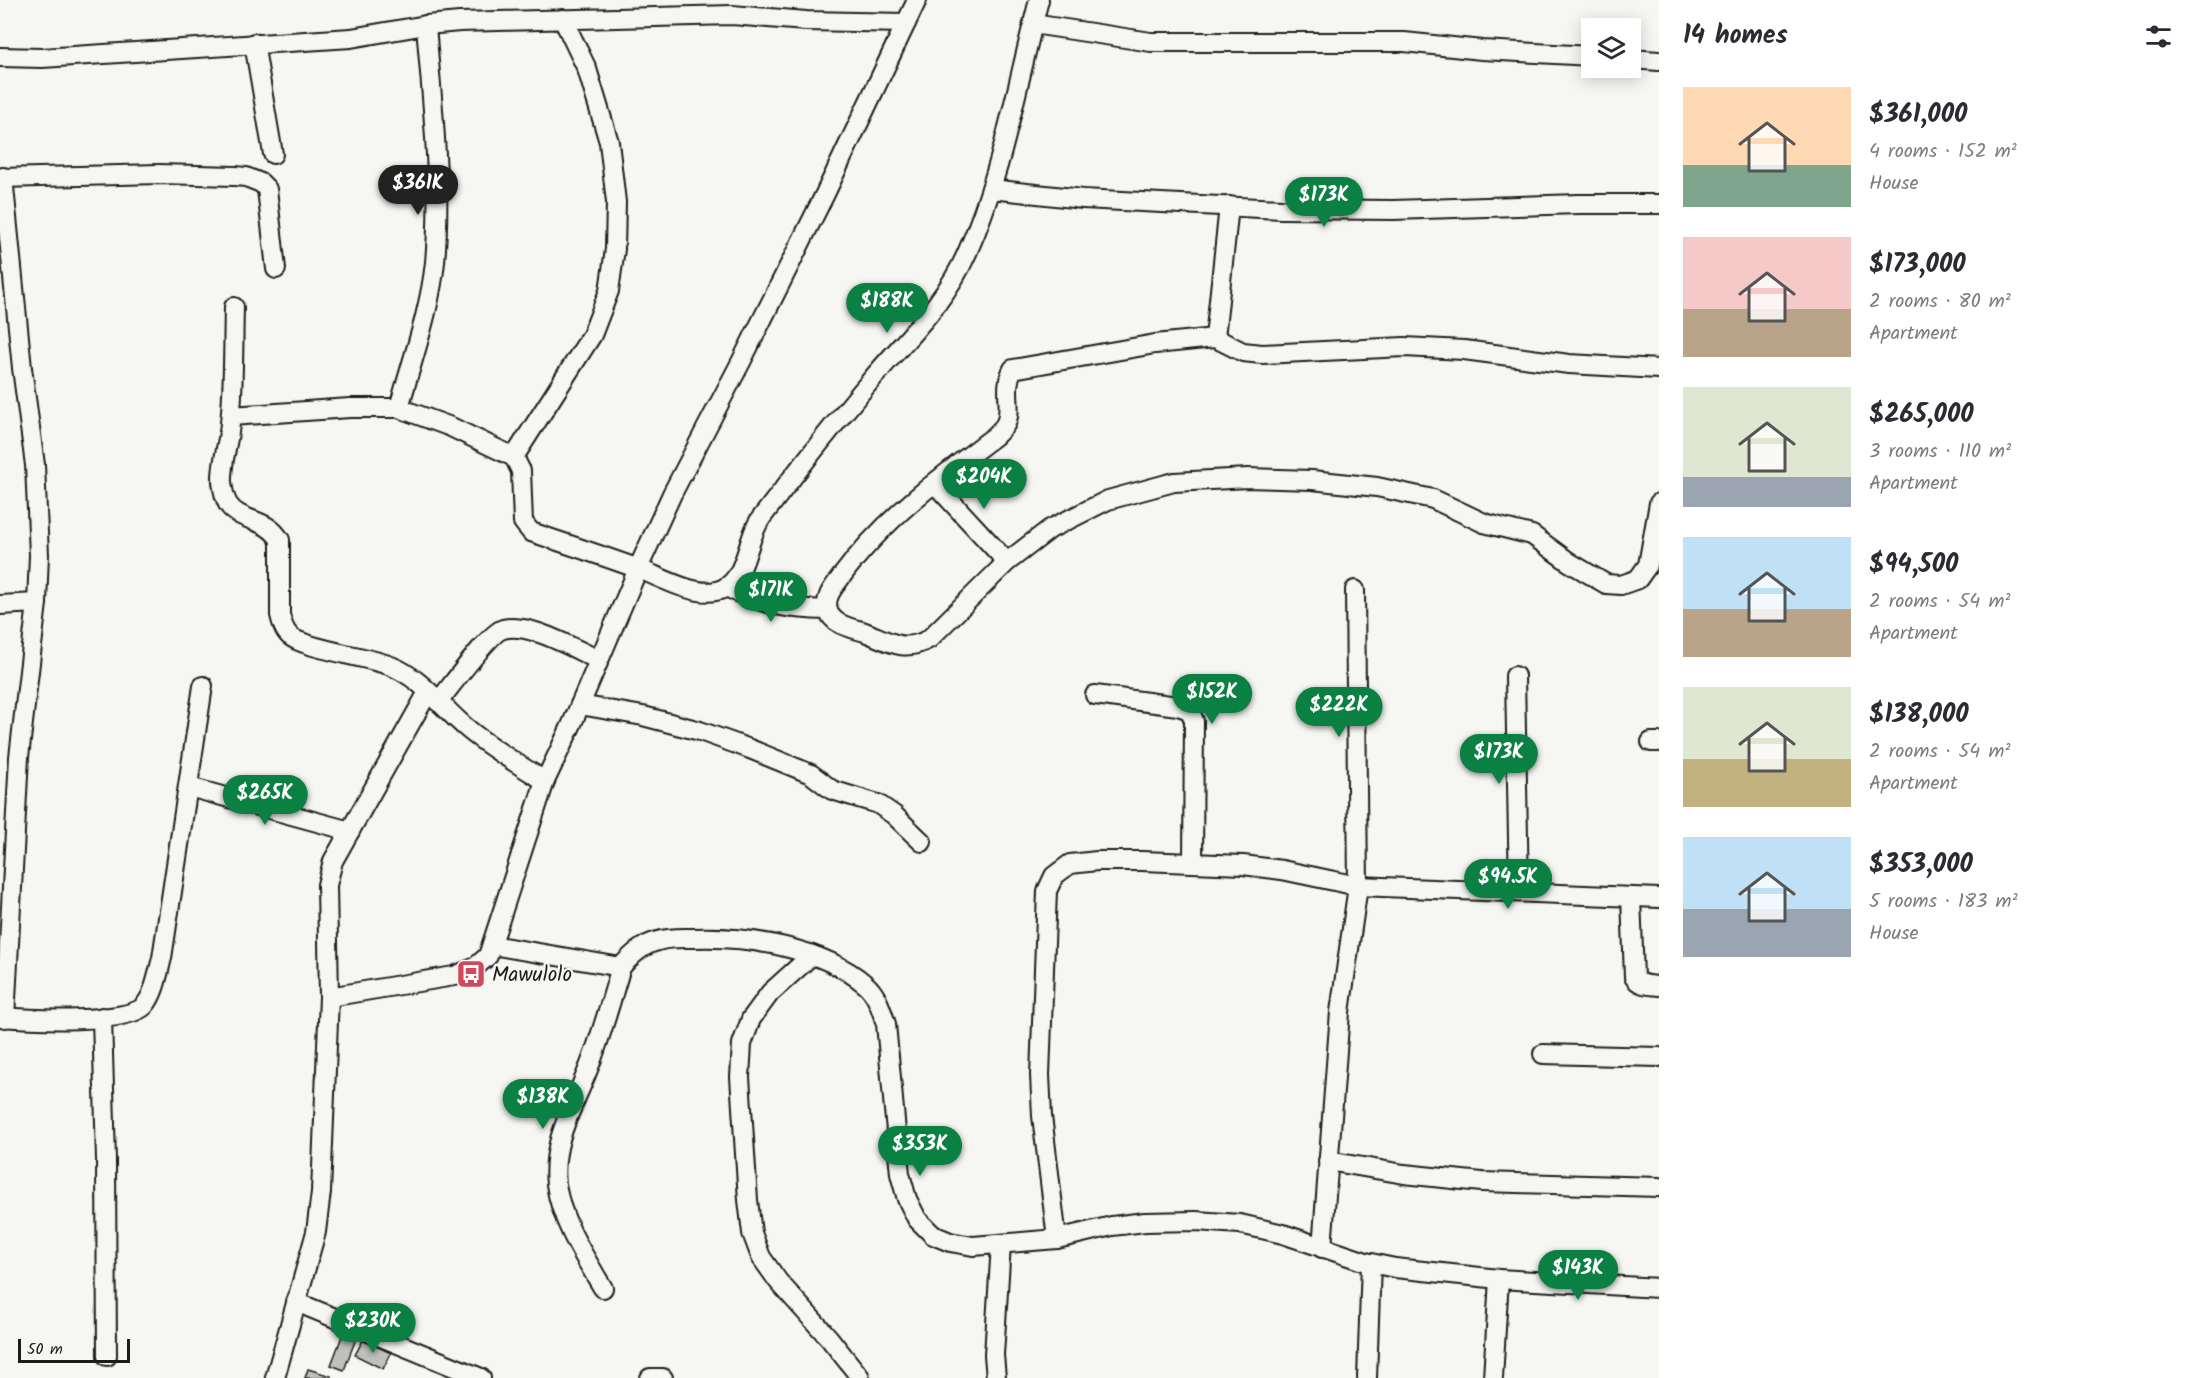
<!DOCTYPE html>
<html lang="en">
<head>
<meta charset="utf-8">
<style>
	body { margin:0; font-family:Kalam,sans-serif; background:#f2f2f3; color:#2b2b33; height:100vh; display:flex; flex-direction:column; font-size:22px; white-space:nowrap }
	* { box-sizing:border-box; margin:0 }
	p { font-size:20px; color:#7c7c81 }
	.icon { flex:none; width:33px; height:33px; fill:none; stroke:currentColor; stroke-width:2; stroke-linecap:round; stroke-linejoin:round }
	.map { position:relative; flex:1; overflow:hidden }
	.drawer { display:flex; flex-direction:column; background:#fff; width:540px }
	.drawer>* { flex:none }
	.buttons { position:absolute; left:1581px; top:18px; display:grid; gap:12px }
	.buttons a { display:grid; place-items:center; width:60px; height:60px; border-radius:0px; background:#fff; box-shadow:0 3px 15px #0003; font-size:30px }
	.scale { position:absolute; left:18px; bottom:15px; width:112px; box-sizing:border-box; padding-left:6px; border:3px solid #1c1c1c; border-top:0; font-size:16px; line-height:21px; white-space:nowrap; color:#1c1c1c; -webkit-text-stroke:4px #f6f6f2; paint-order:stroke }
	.price { position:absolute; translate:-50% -51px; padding:0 14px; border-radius:21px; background:#0b8043; color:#fff; font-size:20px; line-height:39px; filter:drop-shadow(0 2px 3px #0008) }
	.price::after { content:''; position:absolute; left:50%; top:36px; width:18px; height:14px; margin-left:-9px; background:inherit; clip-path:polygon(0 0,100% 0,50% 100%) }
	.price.current { background:#222; color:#fff }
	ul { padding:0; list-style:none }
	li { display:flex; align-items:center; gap:18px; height:150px; padding:0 24px }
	li span { display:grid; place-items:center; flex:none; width:168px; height:120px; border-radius:0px; color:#555 }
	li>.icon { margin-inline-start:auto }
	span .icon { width:72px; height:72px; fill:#fffc; stroke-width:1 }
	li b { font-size:26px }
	h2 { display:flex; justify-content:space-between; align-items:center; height:72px; padding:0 24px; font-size:26px }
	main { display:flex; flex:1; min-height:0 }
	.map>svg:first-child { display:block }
	.building { fill:#c0c0bd; stroke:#1c1c1c; stroke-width:1.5 }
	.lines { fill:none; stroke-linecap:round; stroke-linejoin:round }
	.minor-casing { stroke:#1c1c1c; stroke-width:22 }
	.minor { stroke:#f6f6f2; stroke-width:18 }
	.labels { text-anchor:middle; stroke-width:4.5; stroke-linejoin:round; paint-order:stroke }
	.poi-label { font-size:21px; fill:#1c1c1c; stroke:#f6f6f2; text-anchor:start }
</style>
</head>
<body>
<main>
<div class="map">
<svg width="1659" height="1378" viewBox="0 0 1659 1378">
	<rect width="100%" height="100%" fill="#f6f6f2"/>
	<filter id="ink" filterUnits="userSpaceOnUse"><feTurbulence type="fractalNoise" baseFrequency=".0167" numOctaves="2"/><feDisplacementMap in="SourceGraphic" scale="12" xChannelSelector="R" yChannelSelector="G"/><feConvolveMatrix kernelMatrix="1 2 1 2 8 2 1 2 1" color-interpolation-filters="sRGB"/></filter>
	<g filter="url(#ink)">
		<g class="building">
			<path d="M344,1331L357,1336L344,1370L331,1365Z"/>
			<path d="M363,1340L391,1353L383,1369L355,1355Z"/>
			<path d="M308,1369L331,1376V1378H305Z"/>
		</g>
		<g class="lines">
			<g class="minor-casing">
				<g id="minor">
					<path d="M1033,24L1151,42H1404L1482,50L1592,56"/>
					<path d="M254,43L273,154"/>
					<path d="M0,57L42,58L351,38L426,25L460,22L732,15L806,21L906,23"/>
					<path d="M1630,59L1659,61"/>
					<path d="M3,177L22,368L35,465L39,555L37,603L19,757L5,1018"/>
					<path d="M0,178L159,174L235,176L246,177L261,183L267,189L276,269"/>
					<path d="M991,189L1083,199L1281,209L1393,210L1579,204H1659"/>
					<path d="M234,307C233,345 234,384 230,423C229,442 221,463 222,482C223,490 224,497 228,504C240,523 267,517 280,540V615C282,623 284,631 290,636C302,648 370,657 391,666C422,678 443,709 469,730C492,749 519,765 545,781"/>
					<path d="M1215,338L1229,206"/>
					<path d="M1659,369L1569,364L1464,350L1404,347L1262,354L1243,352L1215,338L1155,344L1013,369C1002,389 1014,409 1005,425C1002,429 998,433 995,436C939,478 882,521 841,577C834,587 824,597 828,610C832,625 852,628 865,632C890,642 904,653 929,639L1007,562L1050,529L1108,500L1174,482L1248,478L1312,480L1377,487L1433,499L1484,523L1532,535L1569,562L1606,584L1621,585L1638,579L1648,565L1659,503"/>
					<path d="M399,408C412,360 430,311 435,262C442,183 432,103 426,25"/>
					<path d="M231,416L350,408H399L451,427L514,457L521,471L523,522L531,532C567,544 603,556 639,569C660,577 693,596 716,591C748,585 745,538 762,517C797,471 834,424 872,379C906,339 946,302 967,253C1002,175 1017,83 1039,0"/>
					<path d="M514,457L592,335L609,291L615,249L616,202L609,142L587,69L563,19"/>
					<path d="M935,484L1007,562"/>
					<path d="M726,587C762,605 788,609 828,610"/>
					<path d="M0,605L37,603"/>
					<path d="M1515,676L1519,892"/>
					<path d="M1095,695L1178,706L1190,710L1194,721L1193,863"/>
					<path d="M438,702C450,688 489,633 503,629C530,622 574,649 599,660"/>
					<path d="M580,705L643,716L700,731L750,749L811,774L832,790L878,804L894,815L922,842"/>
					<path d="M1651,742H1659"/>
					<path d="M189,787L350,831"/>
					<path d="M1631,897L1634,977C1639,986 1650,985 1659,986"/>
					<path d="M492,945L621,967C632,955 642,945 658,941C669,937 683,938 694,938C748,936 823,948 865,984C877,994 881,1009 886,1024L900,1174L907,1199L917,1219L933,1235L950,1242L973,1246L1057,1239L1112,1226L1145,1222L1196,1221L1240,1224L1283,1234L1366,1262L1395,1268L1499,1279L1659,1288"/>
					<path d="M812,955L770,993L751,1019L742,1044L740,1077L748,1200L752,1233L761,1257L778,1281L829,1338L860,1377"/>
					<path d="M329,997L454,976L474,968L488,956L545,781L571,726L641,562L672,494L742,360L825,194L917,0"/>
					<path d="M0,1017C26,1019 130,1025 145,1005C155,993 158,973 162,958L203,686"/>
					<path d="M102,1017L106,1160L107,1356"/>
					<path d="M1543,1054L1659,1057"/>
					<path d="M1328,1161L1404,1174L1482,1182L1659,1187"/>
					<path d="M1057,1239L1042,1116L1040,1075L1047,891L1054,876L1070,864L1097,861H1142L1243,865L1282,870L1358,886L1659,898"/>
					<path d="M1322,1248L1340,1012L1358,886L1355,590"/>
					<path d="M603,1288C584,1256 561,1221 556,1184C551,1141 574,1106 589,1067C602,1034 611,1000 621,967"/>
					<path d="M296,1302L481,1378"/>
					<path d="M275,1378L316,1232L321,1192L329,997L327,885L333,861L428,692"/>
					<path d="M650,1378H663"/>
					<path d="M996,1378L994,1355L1001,1244"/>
					<path d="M1367,1378L1371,1263"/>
					<path d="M1493,1378L1499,1279"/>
				</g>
			</g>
			<use href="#minor" class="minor"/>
		</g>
	</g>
	<defs>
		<g id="bus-square" transform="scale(1.5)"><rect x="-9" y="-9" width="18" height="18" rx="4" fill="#d1495b" stroke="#f6f6f2"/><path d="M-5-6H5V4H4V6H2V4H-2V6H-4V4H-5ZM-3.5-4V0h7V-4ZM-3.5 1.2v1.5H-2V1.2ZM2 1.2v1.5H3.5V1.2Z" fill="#fff"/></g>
	</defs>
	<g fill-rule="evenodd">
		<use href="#bus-square" x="471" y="974"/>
	</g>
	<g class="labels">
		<g class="poi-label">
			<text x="492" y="981">Mawulolo</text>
		</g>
	</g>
</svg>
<div class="buttons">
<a><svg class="icon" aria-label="layers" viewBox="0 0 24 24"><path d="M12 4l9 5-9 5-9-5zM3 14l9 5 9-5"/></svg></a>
</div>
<div class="scale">50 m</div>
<b class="price current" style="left:418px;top:216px">$361K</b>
<b class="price" style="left:1324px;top:228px">$173K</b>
<b class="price" style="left:887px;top:334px">$188K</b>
<b class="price" style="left:984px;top:510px">$204K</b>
<b class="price" style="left:771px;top:623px">$171K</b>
<b class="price" style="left:1212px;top:725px">$152K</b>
<b class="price" style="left:1339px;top:738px">$222K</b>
<b class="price" style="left:1499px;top:785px">$173K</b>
<b class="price" style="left:265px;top:826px">$265K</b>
<b class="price" style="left:1508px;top:910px">$94.5K</b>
<b class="price" style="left:543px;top:1130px">$138K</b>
<b class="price" style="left:920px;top:1177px">$353K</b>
<b class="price" style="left:1578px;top:1301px">$143K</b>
<b class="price" style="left:373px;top:1354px">$230K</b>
</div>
<section class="drawer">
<h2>14 homes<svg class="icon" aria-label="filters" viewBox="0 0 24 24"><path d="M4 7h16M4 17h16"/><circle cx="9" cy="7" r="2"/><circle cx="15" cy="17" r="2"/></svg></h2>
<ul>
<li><span style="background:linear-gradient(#ffd9b3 65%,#7fa58c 0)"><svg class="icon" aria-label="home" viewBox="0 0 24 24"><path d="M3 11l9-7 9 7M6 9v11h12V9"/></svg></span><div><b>$361,000</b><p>4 rooms · 152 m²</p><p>House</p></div></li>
<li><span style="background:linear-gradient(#f6c9c9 60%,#b9a48a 0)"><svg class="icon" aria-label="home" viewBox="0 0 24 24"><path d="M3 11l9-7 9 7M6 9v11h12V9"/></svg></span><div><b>$173,000</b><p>2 rooms · 80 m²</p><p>Apartment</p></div></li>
<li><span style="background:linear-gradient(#dfe7d0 75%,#9aa5b1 0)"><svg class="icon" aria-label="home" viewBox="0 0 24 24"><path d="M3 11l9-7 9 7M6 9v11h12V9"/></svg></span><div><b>$265,000</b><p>3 rooms · 110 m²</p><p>Apartment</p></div></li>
<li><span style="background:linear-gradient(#bfe0f5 60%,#b9a48a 0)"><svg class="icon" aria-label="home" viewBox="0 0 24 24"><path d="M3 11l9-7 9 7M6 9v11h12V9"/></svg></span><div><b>$94,500</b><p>2 rooms · 54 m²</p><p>Apartment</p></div></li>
<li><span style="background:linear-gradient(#dfe7d0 60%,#c2b280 0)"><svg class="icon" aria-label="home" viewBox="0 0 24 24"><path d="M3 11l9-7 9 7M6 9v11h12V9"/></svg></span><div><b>$138,000</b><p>2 rooms · 54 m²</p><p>Apartment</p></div></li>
<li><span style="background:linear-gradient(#bfe0f5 60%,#9aa5b1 0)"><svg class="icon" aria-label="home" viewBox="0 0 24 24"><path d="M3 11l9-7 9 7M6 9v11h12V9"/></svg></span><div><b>$353,000</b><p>5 rooms · 183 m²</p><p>House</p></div></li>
</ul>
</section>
</main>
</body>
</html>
